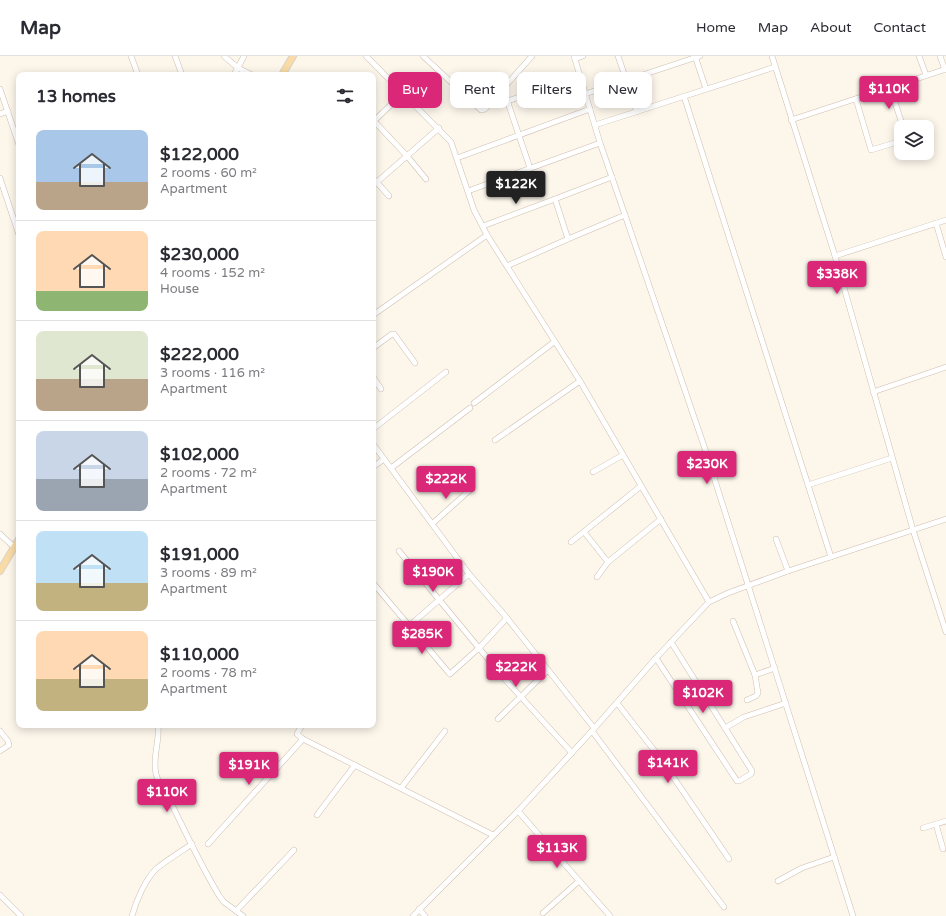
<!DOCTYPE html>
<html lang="en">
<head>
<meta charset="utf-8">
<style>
	body { margin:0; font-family:"Varela Round",sans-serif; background:#f2f2f3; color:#2b2b33; height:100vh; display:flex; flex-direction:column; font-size:15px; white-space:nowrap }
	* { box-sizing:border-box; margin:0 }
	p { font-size:13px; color:#7c7c81 }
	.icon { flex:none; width:22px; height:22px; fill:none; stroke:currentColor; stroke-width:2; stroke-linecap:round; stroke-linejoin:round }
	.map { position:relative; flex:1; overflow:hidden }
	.panel { position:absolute; left:16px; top:16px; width:360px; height:656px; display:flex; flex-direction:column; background:#fff; border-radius:8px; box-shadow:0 2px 10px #0003 }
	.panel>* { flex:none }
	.guide { position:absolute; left:388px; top:16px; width:380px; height:36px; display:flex; gap:8px }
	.buttons { position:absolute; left:894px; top:64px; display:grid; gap:8px }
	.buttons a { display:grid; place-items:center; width:40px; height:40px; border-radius:8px; background:#fff; box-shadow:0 2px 10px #0003; font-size:20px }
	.price { position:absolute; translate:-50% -34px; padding:0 9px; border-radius:4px; background:#db2777; color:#fff; font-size:13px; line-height:26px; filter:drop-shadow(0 1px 2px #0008) }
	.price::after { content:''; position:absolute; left:50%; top:24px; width:12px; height:9px; margin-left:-6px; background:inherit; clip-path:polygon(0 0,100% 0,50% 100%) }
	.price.current { background:#222; color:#fff }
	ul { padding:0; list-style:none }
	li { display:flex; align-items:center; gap:12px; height:100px; padding:0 20px }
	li+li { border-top:1px solid #e1e1e2 }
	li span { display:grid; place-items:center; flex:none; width:112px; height:80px; border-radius:8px; color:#555 }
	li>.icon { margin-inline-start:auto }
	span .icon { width:48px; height:48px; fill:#fffc; stroke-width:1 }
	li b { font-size:17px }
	h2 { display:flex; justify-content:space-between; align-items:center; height:48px; padding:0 20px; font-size:17px }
	.chip { padding:0 14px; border-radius:8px; background:#fff; box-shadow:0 2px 10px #0003; font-size:14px; line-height:36px }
	.chip.current { background:#db2777; color:#fff }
	header { display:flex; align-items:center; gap:24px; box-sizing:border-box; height:56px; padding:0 20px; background:#fff; border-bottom:1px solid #e1e1e2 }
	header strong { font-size:19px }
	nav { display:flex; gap:22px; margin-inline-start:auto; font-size:14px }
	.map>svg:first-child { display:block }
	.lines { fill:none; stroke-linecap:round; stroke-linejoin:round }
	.minor-casing { stroke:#cfbeaf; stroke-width:6 }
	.major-casing { stroke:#d9d2cd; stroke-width:8 }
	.minor { stroke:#fff; stroke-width:5 }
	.major { stroke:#f9dba5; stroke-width:6 }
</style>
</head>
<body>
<header>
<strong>Map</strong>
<nav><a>Home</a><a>Map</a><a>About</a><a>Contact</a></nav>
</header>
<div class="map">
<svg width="946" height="860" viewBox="0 0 946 860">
	<rect width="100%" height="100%" fill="#fcf6eb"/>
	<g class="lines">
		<g class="minor-casing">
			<g id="minor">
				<path d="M131,0L138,19"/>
				<path d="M175,0L182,19"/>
				<path d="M224,0L238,12L252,19"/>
				<path d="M366,0L451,86L474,154L487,179L580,325L709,546"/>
				<path d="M423,0L481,54L485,53L532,0"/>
				<path d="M574,0L600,87L625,159"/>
				<path d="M618,0L637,56"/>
				<path d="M695,0L706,33"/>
				<path d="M772,0L835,200L913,474L946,576"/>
				<path d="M919,0L926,19"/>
				<path d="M940,0L945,14"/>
				<path d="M575,3L583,0"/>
				<path d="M234,19L244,0"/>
				<path d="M890,31L903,71"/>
				<path d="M503,32L530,112"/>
				<path d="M0,33L19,89"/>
				<path d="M585,38L700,0"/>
				<path d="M684,40L831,501"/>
				<path d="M856,43L871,94L901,85"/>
				<path d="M508,45L579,20"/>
				<path d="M0,58L8,55"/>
				<path d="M791,64L946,13"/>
				<path d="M374,65L407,100L426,123"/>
				<path d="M373,66L403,37"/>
				<path d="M595,69L775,11"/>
				<path d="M457,102L590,53"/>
				<path d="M612,121L555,143L568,183L625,159L705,393L853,860"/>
				<path d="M0,122L19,179"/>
				<path d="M373,122L389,140"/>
				<path d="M377,126L439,72"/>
				<path d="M468,135L600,87"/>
				<path d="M936,167L946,201"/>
				<path d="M483,170L555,143"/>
				<path d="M835,200L946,164"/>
				<path d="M507,210L568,183"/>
				<path d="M373,259L487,179"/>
				<path d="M373,292L392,278H394L415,307"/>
				<path d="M373,321L381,333"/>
				<path d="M873,336L946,311"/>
				<path d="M474,347L554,286"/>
				<path d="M373,373L446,316"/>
				<path d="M495,384L580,325"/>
				<path d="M373,388L469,518L507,562L594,672"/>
				<path d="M373,411L384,403"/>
				<path d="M391,412L470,352"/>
				<path d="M593,416L623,399"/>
				<path d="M808,429L892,402"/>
				<path d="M432,468L471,433"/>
				<path d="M584,476L608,506L661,463"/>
				<path d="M0,478L14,491"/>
				<path d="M776,483L788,515"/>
				<path d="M571,486L641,430"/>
				<path d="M399,495L502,620L572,697"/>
				<path d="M597,521L608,506"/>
				<path d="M373,527L449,617L450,618L479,592L507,562"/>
				<path d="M733,565L755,619L775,612"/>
				<path d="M409,570L469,518"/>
				<path d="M656,602L737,725H739L751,718L752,715L671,586"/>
				<path d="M747,644L756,640L758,637L755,619"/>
				<path d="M617,647L661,703L729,803"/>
				<path d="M498,663L548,614"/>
				<path d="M158,669C160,685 152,702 156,718C159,730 168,740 173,751C188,781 202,812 220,841L224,846L243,860"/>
				<path d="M302,669L297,678L303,683L493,779"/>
				<path d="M725,672L744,661L786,647"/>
				<path d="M0,675L8,685L9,689L0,695"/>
				<path d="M592,675L724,851"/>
				<path d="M401,732L445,675"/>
				<path d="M518,755L610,860"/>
				<path d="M317,759L355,709"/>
				<path d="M936,768L943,793"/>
				<path d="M923,772L946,765"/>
				<path d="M208,788L303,683"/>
				<path d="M778,825L802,812L834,801"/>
				<path d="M0,839L21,860"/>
				<path d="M419,853L425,860"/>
				<path d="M236,855L294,794"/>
				<path d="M543,857L579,825"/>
				<path d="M132,860C136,845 145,824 156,813C167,804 180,796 192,788"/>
				<path d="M413,860L518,755L592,675L656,602L709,546L728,537L788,515L946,463"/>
			</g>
		</g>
		<g class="major-casing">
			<g id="major">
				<path d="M282,19L293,0"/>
				<path d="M0,515L19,483"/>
			</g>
		</g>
		<use href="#minor" class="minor"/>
		<use href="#major" class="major"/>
	</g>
</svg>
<div class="buttons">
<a><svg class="icon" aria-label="layers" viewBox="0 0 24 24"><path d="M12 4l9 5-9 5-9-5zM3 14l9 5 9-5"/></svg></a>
</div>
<b class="price" style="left:889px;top:54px">$110K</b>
<b class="price current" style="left:516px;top:149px">$122K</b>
<b class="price" style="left:837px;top:239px">$338K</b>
<b class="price" style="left:707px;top:429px">$230K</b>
<b class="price" style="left:446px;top:444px">$222K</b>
<b class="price" style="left:433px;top:537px">$190K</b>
<b class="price" style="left:422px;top:599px">$285K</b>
<b class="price" style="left:516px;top:632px">$222K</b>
<b class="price" style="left:703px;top:658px">$102K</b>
<b class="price" style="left:668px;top:728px">$141K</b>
<b class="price" style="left:249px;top:730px">$191K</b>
<b class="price" style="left:167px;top:757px">$110K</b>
<b class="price" style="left:557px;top:813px">$113K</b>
<div class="guide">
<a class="chip current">Buy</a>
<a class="chip">Rent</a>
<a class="chip">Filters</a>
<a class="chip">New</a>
</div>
<section class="panel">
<h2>13 homes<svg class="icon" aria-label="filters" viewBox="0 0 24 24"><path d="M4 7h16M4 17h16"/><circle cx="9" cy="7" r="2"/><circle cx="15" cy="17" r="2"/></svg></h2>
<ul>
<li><span style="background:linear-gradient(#a9c7e8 65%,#b9a48a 0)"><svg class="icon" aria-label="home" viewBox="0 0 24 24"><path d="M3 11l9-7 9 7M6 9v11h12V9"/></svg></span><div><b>$122,000</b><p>2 rooms · 60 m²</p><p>Apartment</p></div></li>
<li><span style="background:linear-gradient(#ffd9b3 75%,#8fb573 0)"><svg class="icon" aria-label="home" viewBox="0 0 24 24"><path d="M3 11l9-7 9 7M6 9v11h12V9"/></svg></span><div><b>$230,000</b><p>4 rooms · 152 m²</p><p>House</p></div></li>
<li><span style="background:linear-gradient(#dfe7d0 60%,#b9a48a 0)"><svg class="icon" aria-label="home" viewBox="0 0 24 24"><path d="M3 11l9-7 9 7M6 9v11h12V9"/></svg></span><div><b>$222,000</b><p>3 rooms · 116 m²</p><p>Apartment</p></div></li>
<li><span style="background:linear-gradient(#c9d6e8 60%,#9aa5b1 0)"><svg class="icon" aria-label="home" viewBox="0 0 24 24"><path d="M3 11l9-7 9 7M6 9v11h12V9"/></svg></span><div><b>$102,000</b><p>2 rooms · 72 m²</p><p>Apartment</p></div></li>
<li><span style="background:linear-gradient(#bfe0f5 65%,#c2b280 0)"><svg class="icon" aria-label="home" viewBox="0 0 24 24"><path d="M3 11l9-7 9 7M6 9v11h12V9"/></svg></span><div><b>$191,000</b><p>3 rooms · 89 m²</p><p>Apartment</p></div></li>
<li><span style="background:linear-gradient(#ffd9b3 60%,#c2b280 0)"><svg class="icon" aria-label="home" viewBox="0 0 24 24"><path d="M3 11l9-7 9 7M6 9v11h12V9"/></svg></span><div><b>$110,000</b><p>2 rooms · 78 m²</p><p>Apartment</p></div></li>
</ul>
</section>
</div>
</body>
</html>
